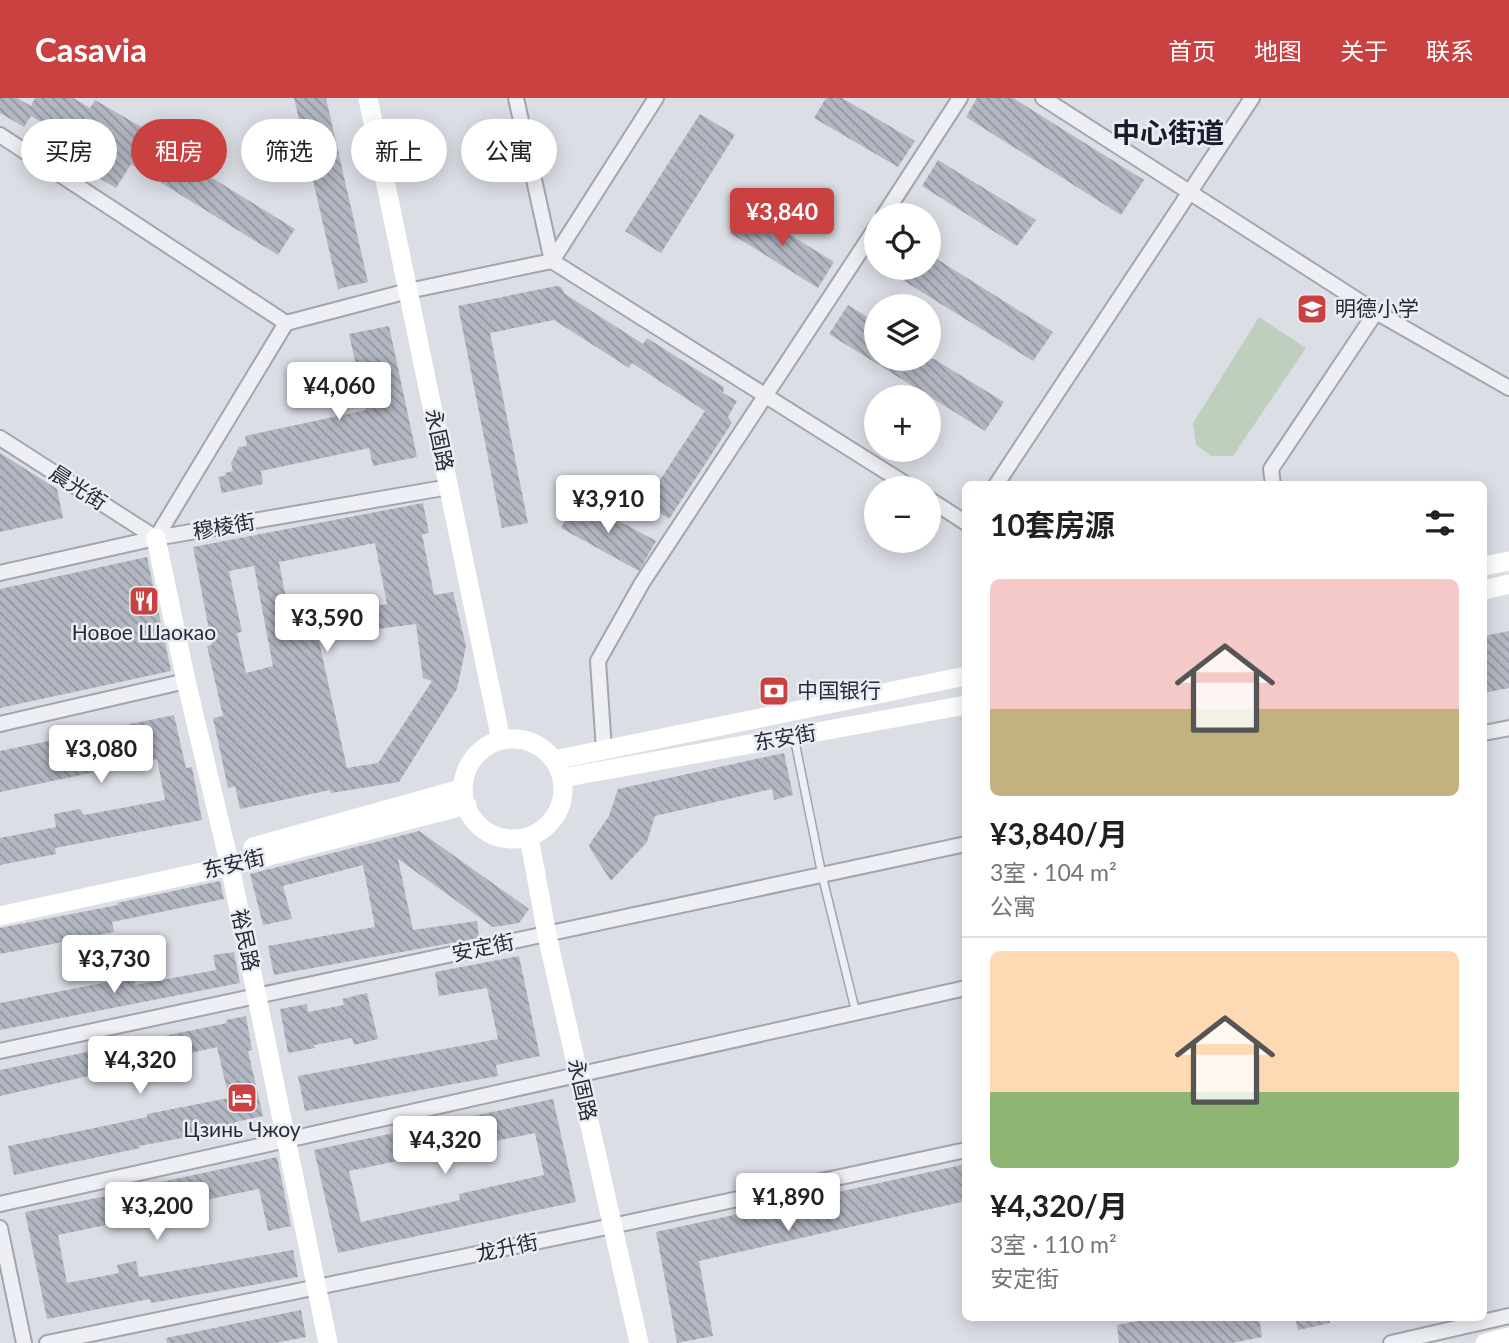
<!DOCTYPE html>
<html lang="zh">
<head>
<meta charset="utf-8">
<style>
	body { margin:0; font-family:Lato,"Noto Sans SC",sans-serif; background:#f6f6f6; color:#202124; height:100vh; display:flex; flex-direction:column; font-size:26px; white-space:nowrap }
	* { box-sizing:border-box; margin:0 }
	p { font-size:23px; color:#757577 }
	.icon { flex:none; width:38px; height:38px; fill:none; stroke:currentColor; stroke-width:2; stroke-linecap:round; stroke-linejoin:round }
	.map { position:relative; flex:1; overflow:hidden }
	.drawer { position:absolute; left:962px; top:383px; width:525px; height:840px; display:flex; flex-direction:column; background:#fff; border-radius:10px; box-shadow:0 4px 18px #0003 }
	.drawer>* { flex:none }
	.top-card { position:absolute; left:21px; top:21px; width:665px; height:63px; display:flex; gap:14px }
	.controls { position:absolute; left:864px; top:105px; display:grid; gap:14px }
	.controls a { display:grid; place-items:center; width:77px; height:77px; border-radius:50%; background:#fff; box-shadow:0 4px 18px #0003; font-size:35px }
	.price { position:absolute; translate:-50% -60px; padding:0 16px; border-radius:7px; background:#fff; color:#222; font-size:23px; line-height:46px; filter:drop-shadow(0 2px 4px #0008) }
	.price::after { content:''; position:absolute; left:50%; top:42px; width:21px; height:16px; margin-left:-10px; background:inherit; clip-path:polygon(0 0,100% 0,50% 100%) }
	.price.active { background:#ca4142; color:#fff }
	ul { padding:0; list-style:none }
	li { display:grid; align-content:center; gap:14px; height:371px; padding:0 28px }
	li+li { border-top:2px solid #e0e0e0 }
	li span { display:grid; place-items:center; height:217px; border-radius:10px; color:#555 }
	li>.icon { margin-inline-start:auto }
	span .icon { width:126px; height:126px; fill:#fffc; stroke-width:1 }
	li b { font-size:30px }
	h2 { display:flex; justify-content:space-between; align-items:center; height:84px; padding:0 28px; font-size:30px }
	.chip { padding:0 24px; border-radius:32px; background:#fff; box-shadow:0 4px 18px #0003; font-size:24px; line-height:63px }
	.chip.active { background:#ca4142; color:#fff }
	header { display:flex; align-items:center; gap:42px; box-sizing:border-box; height:98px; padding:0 35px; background:#ca4142; color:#fff }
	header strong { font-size:33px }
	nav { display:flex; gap:38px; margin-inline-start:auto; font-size:24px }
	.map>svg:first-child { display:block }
	.pitch { fill:#bfcfbd }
	.building { fill:url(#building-back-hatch); fill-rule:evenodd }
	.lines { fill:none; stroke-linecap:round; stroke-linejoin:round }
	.lane-casing { stroke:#a2a5af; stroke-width:10 }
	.street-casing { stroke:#a2a5af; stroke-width:18 }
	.lane { stroke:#eeeff4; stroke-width:7 }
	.street { stroke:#eeeff4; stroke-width:14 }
	.secondary { stroke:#fff; stroke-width:19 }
	.labels { text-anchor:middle; stroke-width:5; stroke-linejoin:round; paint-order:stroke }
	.poi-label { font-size:21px; fill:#262b3b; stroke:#ebedf3; text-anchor:start }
	.street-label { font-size:21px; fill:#262b3b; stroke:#ebedf3 }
	.district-label { font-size:28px; font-weight:bold; fill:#181c2c; stroke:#ebedf3 }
</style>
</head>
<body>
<header>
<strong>Casavia</strong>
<nav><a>首页</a><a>地图</a><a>关于</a><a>联系</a></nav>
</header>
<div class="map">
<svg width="1509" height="1245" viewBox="0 0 1509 1245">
	<defs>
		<pattern id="building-back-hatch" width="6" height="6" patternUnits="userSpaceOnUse" patternTransform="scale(1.75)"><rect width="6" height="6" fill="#b3b7c2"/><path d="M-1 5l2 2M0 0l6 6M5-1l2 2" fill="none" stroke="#91959f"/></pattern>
	</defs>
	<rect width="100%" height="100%" fill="#dcdee6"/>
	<path class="pitch" d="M1259,219L1306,250L1233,358H1211L1196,347L1193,325Z"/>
	<g class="building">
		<path d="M0,0H17L31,8L35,0H73L90,10L95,2L150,34L147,40L295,131L278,157L131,66L116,90L66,60L75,44L31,18L24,29L0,15Z"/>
		<path d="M294,0H326L368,184L338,191Z"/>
		<path d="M826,0H842L915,43L898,69L814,20Z"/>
		<path d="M977,0H1013L1144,82L1121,117L966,19Z"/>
		<path d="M700,16L735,37L661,155L625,133Z"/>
		<path d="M938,62L1036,122L1017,148L922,88Z"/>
		<path d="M745,109L834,164L818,190L730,135Z"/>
		<path d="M929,156L1053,234L1033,263L883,170H929Z"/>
		<path d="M556,188L561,189L565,196L643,246L647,240L724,289L723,295L737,303L728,319L732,325L669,421L645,405L705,313L632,265L629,270L554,222L490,235L528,425L502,430L458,208Z"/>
		<path d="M848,207L877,225V261H934L1004,304L985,333L829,236Z"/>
		<path d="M389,228L417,359L373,368L369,350L261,373L263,386L222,395L218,379L225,378V375L233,373L231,365L239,349L247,348L245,338L366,312L349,236Z"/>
		<path d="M0,355L57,391L63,420L0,434Z"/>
		<path d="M577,400L656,443L639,473L561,430Z"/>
		<path d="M423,405L429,435L422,436L434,497L453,494L466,548L457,591L399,684L331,695L330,692L240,711L235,688L228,690L213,620L223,618L207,548L212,547L193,449ZM375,445L387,506L327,517V519L291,527L279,464ZM254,468L273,568L246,575L237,535L242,534L229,473ZM416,526L423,580L432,583L378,665L347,670L318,539Z"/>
		<path d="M147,459L171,573L0,610V491Z"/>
		<path d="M1509,533V590L1484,595V538Z"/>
		<path d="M174,617L186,670L192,669L202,722L55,750L56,756L0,767V740L56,729L54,716L80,711L84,717L165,702L157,661L0,694V653Z"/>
		<path d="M784,655L793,697L774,702L772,691L655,718L647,744L611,783L591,752L589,747L609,718L618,691Z"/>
		<path d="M419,733L529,811L519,825L493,829L398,761L413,832L477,823L479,840L274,877L268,848L375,829L363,767L283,788L292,821L263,827L250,776Z"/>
		<path d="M220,783L224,801L112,824L114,834L0,856V830L118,807L117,805Z"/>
		<path d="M234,854L240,885L0,932V905L134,879L135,887L216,872L213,857Z"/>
		<path d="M519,858L540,958L496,967L498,978L305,1013L298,978L498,941L487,890L439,898L435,874Z"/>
		<path d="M367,895L378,941L354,947L352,940L314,947L315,950L288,955L280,911L307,906L308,914L344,907L342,901Z"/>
		<path d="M246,918L252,952L248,953L263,1018L235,1024L236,1030L139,1048L140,1050L14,1077L8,1048L147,1019V1016L229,1000L217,949L0,998V972L227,925L226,922Z"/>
		<path d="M553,1001L576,1104L338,1155L314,1052ZM535,1035L544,1077L459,1096L460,1102L361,1124L349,1073Z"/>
		<path d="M277,1059L291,1128L268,1133L259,1091L143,1115L144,1119L58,1137L67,1185L119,1175L117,1167L136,1163L139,1179L293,1152L298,1179L151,1205L150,1201L47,1221L25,1114L153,1089L152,1086Z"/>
		<path d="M966,1066V1103L699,1163L713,1238L677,1245L656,1134Z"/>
		<path d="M301,1212L306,1239L275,1245H167L166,1240Z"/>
		<path d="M1153,1220H1259L1262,1239L1232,1245H1119L1117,1227Z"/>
		<path d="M1295,1220H1329L1330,1225L1298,1232Z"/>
	</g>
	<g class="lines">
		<g class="lane-casing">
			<path id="lane" d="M794,639L822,777L856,915"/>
		</g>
		<g class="street-casing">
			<g id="street">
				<path d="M516,0L552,163L912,390"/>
				<path d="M1043,0L1376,214L1509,290"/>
				<path d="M0,37L286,225L156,440L0,340"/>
				<path d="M884,117L960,0"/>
				<path d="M286,225L408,193L552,163L656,0"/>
				<path d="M996,387L1252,0"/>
				<path d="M1273,387L1271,371L1376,214"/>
				<path d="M929,401L966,425"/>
				<path d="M0,475L156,440L449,389"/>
				<path d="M0,626L186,583"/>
				<path d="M1484,635L1509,630"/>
				<path d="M604,652L598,563L642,485L877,128"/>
				<path d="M0,953L966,746"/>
				<path d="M0,1106L966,890"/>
				<path d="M0,1130L24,1245"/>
				<path d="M47,1245L612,1128L966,1052"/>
				<path d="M1391,1245L1509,1218"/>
			</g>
		</g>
		<use href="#lane" class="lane"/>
		<use href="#street" class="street"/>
		<g class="secondary">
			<path d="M368,0L501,642"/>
			<path d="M156,440L186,583L230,768L328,1245"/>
			<path d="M1484,468L1509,463"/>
			<path d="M1484,492L1509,486"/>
			<circle cx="513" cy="691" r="50"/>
			<path d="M554,662L966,578"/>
			<path d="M562,680L966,607"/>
			<path d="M529,739L547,837L639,1245"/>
			<path d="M253,749L461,691"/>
			<path d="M0,818L230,768L467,707"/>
			<path d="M1485,1245L1509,1239"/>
		</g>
	</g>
	<defs>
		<g id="school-square" transform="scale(1.575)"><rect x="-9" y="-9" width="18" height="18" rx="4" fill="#ca4142" stroke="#ebedf3"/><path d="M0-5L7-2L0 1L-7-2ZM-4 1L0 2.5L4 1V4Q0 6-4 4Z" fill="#fff"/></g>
		<g id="restaurant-square" transform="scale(1.575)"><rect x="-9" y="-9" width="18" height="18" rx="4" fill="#ca4142" stroke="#ebedf3"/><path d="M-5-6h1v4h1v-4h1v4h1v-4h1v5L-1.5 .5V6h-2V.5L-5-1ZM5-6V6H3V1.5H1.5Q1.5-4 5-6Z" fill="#fff"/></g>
		<g id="bank-square" transform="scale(1.575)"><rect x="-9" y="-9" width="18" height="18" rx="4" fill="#ca4142" stroke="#ebedf3"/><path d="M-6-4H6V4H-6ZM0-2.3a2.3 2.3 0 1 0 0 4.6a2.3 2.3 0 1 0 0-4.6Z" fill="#fff"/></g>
		<g id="hotel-square" transform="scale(1.575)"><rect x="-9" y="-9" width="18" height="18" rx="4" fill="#ca4142" stroke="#ebedf3"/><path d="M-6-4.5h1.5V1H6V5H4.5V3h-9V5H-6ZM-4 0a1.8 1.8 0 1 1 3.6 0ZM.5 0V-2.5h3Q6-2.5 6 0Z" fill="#fff"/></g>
	</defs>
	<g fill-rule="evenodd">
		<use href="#school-square" x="1312" y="211"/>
		<use href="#restaurant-square" x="144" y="503"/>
		<use href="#bank-square" x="774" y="593"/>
		<use href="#hotel-square" x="242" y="1000"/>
	</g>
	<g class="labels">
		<g class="poi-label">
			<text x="1335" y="218">明德小学</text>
			<text x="144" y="542" text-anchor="middle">Новое Шаокао</text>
			<text x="797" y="600">中国银行</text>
			<text x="242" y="1039" text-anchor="middle">Цзинь Чжоу</text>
		</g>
		<g class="street-label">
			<text transform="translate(439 342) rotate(78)" y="7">永固路</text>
			<text transform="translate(78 390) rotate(33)" y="7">晨光街</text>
			<text transform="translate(224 429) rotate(-10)" y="7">穆棱街</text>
			<text transform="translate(785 640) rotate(-10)" y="7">东安街</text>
			<text transform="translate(234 766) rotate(-13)" y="7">东安街</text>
			<text transform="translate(245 842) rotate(78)" y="7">裕民路</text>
			<text transform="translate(483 850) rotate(-12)" y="7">安定街</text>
			<text transform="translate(582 992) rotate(77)" y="7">永固路</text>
			<text transform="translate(507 1150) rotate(-12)" y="7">龙升街</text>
		</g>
		<g class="district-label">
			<text x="1168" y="45">中心街道</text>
		</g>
	</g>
</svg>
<div class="controls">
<a><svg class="icon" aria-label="locate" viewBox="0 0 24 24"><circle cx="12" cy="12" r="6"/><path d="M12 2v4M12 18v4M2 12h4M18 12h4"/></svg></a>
<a><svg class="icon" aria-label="layers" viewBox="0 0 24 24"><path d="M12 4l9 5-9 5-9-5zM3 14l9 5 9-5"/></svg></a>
<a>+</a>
<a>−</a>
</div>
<b class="price active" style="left:782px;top:150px">¥3,840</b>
<b class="price" style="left:339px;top:324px">¥4,060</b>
<b class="price" style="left:608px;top:437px">¥3,910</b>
<b class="price" style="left:327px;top:556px">¥3,590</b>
<b class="price" style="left:101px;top:687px">¥3,080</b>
<b class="price" style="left:114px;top:897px">¥3,730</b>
<b class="price" style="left:140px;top:998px">¥4,320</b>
<b class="price" style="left:445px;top:1078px">¥4,320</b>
<b class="price" style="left:788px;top:1135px">¥1,890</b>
<b class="price" style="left:157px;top:1144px">¥3,200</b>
<div class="top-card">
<a class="chip">买房</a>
<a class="chip active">租房</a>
<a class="chip">筛选</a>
<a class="chip">新上</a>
<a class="chip">公寓</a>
</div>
<section class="drawer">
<h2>10套房源<svg class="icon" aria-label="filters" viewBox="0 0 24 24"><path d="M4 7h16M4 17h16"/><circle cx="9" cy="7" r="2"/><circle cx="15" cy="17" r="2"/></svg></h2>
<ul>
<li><span style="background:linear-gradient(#f6c9c9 60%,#c2b280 0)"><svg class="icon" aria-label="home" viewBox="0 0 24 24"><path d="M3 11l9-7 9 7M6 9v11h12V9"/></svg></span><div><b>¥3,840/月</b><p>3室 · 104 m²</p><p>公寓</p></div></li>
<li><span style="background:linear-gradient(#ffd9b3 65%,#8fb573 0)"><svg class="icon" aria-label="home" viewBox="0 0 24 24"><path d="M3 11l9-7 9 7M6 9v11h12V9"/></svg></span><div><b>¥4,320/月</b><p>3室 · 110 m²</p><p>安定街</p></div></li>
</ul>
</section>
</div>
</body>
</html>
